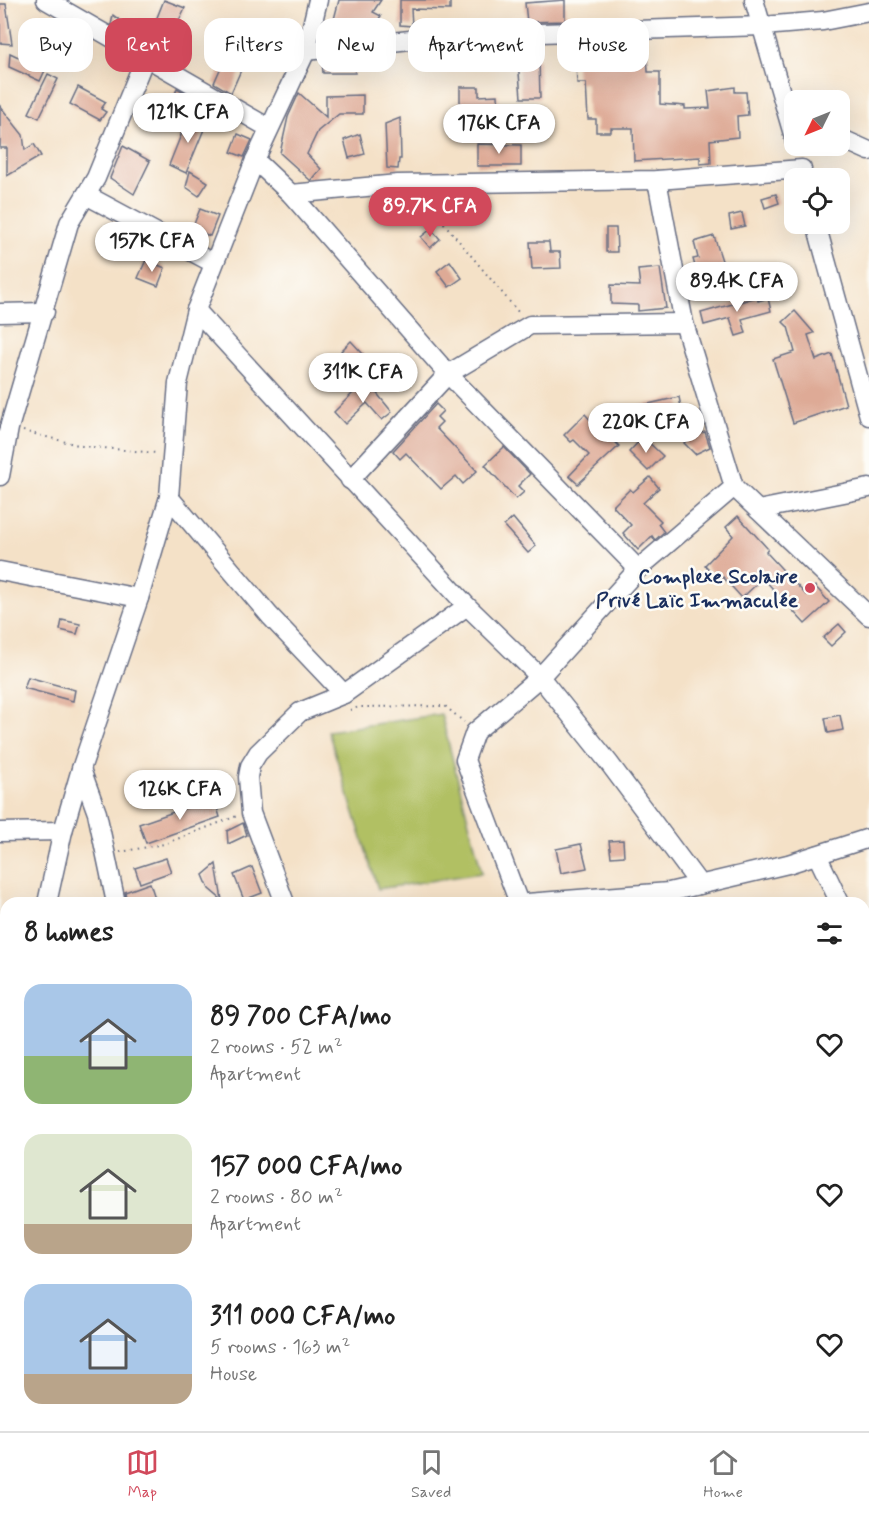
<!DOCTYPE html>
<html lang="en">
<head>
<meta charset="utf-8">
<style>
	body { margin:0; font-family:Mynerve,sans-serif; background:#f2f2f2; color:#222; height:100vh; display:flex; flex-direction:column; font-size:22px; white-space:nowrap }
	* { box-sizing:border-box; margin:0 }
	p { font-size:20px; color:#767676 }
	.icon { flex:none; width:33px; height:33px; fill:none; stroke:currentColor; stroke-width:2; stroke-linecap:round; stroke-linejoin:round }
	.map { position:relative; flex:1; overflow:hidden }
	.drawer { position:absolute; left:0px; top:897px; width:870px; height:534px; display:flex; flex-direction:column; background:#fff; border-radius:18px 18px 0 0; box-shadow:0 6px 24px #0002 }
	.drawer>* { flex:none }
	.guide { position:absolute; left:18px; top:18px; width:834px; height:54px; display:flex; gap:12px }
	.needle { width:39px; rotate:227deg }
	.controls { position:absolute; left:784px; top:90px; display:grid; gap:12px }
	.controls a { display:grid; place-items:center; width:66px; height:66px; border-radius:12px; background:#fff; box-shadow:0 6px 24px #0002; font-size:30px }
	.price { position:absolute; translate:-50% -51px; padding:0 14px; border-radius:21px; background:#fff; color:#222; font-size:20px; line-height:39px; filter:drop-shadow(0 2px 3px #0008) }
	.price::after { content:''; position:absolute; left:50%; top:36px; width:18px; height:14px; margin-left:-9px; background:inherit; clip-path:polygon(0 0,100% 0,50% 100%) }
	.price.current { background:#d1495b; color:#fff }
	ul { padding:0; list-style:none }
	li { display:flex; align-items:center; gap:18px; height:150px; padding:0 24px }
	li span { display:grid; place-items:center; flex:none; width:168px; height:120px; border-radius:18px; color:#555 }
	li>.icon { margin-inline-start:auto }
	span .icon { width:72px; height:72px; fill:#fffc; stroke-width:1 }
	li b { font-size:26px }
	h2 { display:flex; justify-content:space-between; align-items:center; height:72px; padding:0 24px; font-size:26px }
	.chip { padding:0 21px; border-radius:18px; background:#fff; box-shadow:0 6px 24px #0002; font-size:21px; line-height:54px }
	.chip.current { background:#d1495b; color:#fff }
	.menu { display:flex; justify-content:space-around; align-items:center; height:84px; border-top:2px solid #e0e0e0; background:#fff; font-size:16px; color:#767676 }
	.menu a { display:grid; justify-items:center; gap:3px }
	.menu .current { color:#d1495b }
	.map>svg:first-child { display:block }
	.green { fill:#b1c063; stroke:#667860; stroke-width:1.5 }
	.building { fill:#deaa96 }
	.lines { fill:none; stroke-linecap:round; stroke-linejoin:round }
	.minor-casing { stroke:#676d83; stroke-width:21 }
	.path { stroke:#676d83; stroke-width:2; stroke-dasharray:1.5 4.5; stroke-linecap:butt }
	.minor { stroke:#fff; stroke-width:18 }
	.poi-dot { fill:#d1495b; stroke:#fdfcf7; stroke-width:2 }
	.labels { text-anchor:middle; stroke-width:5; stroke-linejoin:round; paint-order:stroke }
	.poi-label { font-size:21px; font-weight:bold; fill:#1b2f5e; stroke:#fdfcf7; text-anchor:end }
</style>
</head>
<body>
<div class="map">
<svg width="869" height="1431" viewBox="0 0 869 1431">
	<rect width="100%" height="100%" fill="#fdfcf7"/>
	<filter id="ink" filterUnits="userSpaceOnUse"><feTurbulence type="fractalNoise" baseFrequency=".0167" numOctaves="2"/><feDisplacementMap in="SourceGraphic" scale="12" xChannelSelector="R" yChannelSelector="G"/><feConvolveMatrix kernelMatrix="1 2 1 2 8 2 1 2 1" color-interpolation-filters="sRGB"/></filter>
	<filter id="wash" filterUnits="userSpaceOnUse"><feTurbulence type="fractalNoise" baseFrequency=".008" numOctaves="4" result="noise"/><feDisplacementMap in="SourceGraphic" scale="24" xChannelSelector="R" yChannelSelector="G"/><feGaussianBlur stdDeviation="1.35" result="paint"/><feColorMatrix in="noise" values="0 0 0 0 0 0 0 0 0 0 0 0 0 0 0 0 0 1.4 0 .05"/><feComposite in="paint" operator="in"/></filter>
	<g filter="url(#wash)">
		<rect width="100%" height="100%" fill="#f4e1c7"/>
		<path class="green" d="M441,714L482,873L378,889L328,731Z"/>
		<g id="blocks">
			<g class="building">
				<path d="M164,0L185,8L168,43L159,38L156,49L146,45Z"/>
				<path d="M339,0H381L373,12L381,16L373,27H332Z"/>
				<path d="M400,0H450V10L411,9L412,26L400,25Z"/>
				<path d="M565,0V21L527,22L525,3Z"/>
				<path d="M0,4H6L12,44L0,43Z"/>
				<path d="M113,15L129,27L125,32L111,25Z"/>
				<path d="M50,28L62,34L40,81L9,67L10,53L33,64Z"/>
				<path d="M233,40L248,54L231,93L214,83Z"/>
				<path d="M647,53L648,72H660V104L685,106V109L710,108L708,91L735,87V92H746L748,115L737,116L738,137L710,140L711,163L700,164V157L634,161L633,128H611V132H596V119H588L586,83H577L576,64L631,60V54Z"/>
				<path d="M353,57L355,73H323L322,61Z"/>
				<path d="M539,59L540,98H521L518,60Z"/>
				<path d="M48,74L58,79L39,118L29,113Z"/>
				<path d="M78,87L106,102L101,109L106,112L100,120L70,104Z"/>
				<path d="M460,87H479V96L498,95L499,118L460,122Z"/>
				<path d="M177,88L189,95L186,102L174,97Z"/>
				<path d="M299,93L326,117V96L363,95V114H339L318,131L307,154L321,169L311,181L280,153L288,117Z"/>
				<path d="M0,106L23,135L25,150L34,144L41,156L7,176V148H0Z"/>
				<path d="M189,115L207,122L186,173L169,165Z"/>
				<path d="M400,118L401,159H399L398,169L387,168L385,124Z"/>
				<path d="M238,134L252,140L244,157L231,152Z"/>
				<path d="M360,134L365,154L349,158L344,140Z"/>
				<path d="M477,144L521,145V166H477Z"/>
				<path d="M123,146L150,161L134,194L110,178Z"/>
				<path d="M190,171L208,182L199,196L186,187Z"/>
				<path d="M776,194L779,203L765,208L762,198Z"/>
				<path d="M200,209L218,216L210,236L192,229Z"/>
				<path d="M742,213L745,226L731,229L729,216Z"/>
				<path d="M606,228H616L617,252H606Z"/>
				<path d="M431,229L440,239L430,248L421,237Z"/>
				<path d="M714,236L725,270L698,277L693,259L698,258L694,242Z"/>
				<path d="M530,242H549L550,252H560L561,268L532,269Z"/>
				<path d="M146,260L165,268L158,286L138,278Z"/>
				<path d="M450,261L462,278L449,287L437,271Z"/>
				<path d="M660,268L666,308L638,311V305L611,304V285L640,286L638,270Z"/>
				<path d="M757,297L758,301L768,298L771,311L742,319L746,333L736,336L730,318L704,325L701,313Z"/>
				<path d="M795,311L814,333L808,335L816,360L832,354L846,405L793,423L773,359L795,352L788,327L783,322Z"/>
				<path d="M351,341L377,369L367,379L341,351Z"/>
				<path d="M366,380L392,412L382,420L367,403L345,424L334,412Z"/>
				<path d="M679,397L682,412L640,422L635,407Z"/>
				<path d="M436,404L443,411L437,417L442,422L436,428L477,471L463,484L456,476L441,489L406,453L400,459L393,451Z"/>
				<path d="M585,414L593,423L595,421L619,446L578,484L569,476L589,455L574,440L571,442L564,435Z"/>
				<path d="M705,432L710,447L695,454L684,443L690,436Z"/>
				<path d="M643,437L663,456L648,471L629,452Z"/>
				<path d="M504,447L530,474L518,486L524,492L516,499L485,465Z"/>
				<path d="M650,477L659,488L643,503L661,521L658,524L664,532L655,540L652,536L638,550L623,533L631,525L613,506L630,489L633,492Z"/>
				<path d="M738,516L768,549L766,552L806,595L815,586L829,602L805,624L763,578L742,598L723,577L719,580L705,565L733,536L726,527Z"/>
				<path d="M513,518L536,546L528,553L504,526Z"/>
				<path d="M62,620L80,624L77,634L60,630Z"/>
				<path d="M839,624L846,632L831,646L823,638Z"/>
				<path d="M28,677L75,690L73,701L24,688Z"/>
				<path d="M840,715L843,730L828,733L825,718Z"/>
				<path d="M214,798L220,817L146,843L139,824Z"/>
				<path d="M243,823L247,835L228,844L227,831Z"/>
				<path d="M623,840L624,856L611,857L609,841Z"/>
				<path d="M581,844L587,868L561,873L556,849Z"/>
				<path d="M166,858L171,872L140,883L135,868Z"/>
				<path d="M216,864L222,900L209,889L203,875Z"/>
				<path d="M252,867L262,893L244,900L234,875Z"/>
				<path d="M150,883L155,898L143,903H127L125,892Z"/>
			</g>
		</g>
	</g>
	<g filter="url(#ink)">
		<use href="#blocks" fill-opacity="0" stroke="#676d83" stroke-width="1.5"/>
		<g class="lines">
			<g class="minor-casing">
				<g id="minor">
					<path d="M46,0L269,128"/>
					<path d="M754,0L795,141"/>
					<path d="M306,51L448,36L763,26L823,21L869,12"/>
					<path d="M840,138L869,151"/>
					<path d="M255,160L291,194L448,374L638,569"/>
					<path d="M657,180L684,323L734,487L758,510L869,488"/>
					<path d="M291,194L398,184L657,180L802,169"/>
					<path d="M86,195L213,263"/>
					<path d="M816,224L869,416"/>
					<path d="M196,310L467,606L540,677L609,763L700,885"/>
					<path d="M0,313L45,312"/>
					<path d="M0,476L9,428L69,223L96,178L145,58"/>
					<path d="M350,480L448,374L530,325L684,323"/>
					<path d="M169,497L270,616L344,694"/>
					<path d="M758,510L869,616"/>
					<path d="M0,571L139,598"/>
					<path d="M81,769L97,813L116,903"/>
					<path d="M0,832L63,831"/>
					<path d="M817,855L840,903"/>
					<path d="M47,903L63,831L81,769L139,598L169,497L178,383L196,310L255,160L306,51L318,0"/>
					<path d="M285,903L251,813L248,777L250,766L258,753L300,712L344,694L467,606"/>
					<path d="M519,903L465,760L475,732L540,677L638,569L734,487"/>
					<path d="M527,903L669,892L788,864L869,838"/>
					<path d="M864,955L869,966"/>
					<path d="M0,1031H6"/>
					<path d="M0,1096L6,1075"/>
					<path d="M864,1263L869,1261"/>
					<path d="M0,1286L6,1287"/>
					<path d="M621,1425L624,1431"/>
					<path d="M771,1425L774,1431"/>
					<path d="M329,1431L331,1425"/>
				</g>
			</g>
			<g class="path">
				<path d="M416,200L443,222L519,313"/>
				<path d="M23,431L82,446L156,453"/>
				<path d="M350,710L359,707L445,706L464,722"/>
				<path d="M120,852L164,844L237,816"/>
				<path d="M864,1098L869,1097"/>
				<path d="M864,1387L869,1399"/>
			</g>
			<use href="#minor" class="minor"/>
		</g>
	</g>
	<circle class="poi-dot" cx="810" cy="588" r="6"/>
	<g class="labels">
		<g class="poi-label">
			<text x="798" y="583">Complexe Scolaire<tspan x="798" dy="24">Privé Laïc Immaculée</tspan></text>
		</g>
	</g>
</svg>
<div class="controls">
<a><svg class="needle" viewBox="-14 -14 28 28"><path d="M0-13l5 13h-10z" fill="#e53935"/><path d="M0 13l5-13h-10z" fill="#767676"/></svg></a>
<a><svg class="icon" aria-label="locate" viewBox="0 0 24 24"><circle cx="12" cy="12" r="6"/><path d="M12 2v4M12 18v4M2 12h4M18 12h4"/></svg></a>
</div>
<b class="price" style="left:188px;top:144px">121K CFA</b>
<b class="price" style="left:499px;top:155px">176K CFA</b>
<b class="price current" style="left:430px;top:238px">89.7K CFA</b>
<b class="price" style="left:152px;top:273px">157K CFA</b>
<b class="price" style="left:737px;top:313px">89.4K CFA</b>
<b class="price" style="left:363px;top:404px">311K CFA</b>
<b class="price" style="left:646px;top:454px">220K CFA</b>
<b class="price" style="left:180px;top:821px">126K CFA</b>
<div class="guide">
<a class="chip">Buy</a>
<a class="chip current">Rent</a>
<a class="chip">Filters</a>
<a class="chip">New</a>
<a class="chip">Apartment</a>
<a class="chip">House</a>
</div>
<section class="drawer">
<h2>8 homes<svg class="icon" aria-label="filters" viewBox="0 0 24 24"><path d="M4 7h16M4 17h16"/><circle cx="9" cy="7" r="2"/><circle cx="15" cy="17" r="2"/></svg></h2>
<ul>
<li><span style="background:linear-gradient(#a9c7e8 60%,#8fb573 0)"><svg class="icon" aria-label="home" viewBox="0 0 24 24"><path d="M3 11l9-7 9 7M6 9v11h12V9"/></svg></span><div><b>89 700 CFA/mo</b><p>2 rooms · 52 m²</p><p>Apartment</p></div><svg class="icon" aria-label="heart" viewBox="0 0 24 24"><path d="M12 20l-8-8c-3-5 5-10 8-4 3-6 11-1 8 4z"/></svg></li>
<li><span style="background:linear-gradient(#dfe7d0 75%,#b9a48a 0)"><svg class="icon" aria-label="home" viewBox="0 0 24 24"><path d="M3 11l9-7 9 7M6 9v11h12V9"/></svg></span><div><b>157 000 CFA/mo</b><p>2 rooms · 80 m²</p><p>Apartment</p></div><svg class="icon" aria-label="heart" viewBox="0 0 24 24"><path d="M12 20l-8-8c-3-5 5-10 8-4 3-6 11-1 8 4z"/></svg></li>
<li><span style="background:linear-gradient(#a9c7e8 75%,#b9a48a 0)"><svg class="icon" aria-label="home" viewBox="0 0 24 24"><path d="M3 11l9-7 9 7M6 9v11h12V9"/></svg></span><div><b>311 000 CFA/mo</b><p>5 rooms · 163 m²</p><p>House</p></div><svg class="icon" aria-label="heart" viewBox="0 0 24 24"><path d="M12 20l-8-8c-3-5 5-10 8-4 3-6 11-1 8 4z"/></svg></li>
</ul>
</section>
</div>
<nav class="menu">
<a class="current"><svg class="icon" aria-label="map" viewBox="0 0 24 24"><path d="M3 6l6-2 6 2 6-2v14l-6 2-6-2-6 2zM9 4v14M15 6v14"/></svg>Map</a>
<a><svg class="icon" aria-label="saved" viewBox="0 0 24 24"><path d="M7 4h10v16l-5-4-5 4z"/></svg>Saved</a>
<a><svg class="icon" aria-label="home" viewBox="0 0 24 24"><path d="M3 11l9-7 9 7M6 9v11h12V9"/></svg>Home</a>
</nav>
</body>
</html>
